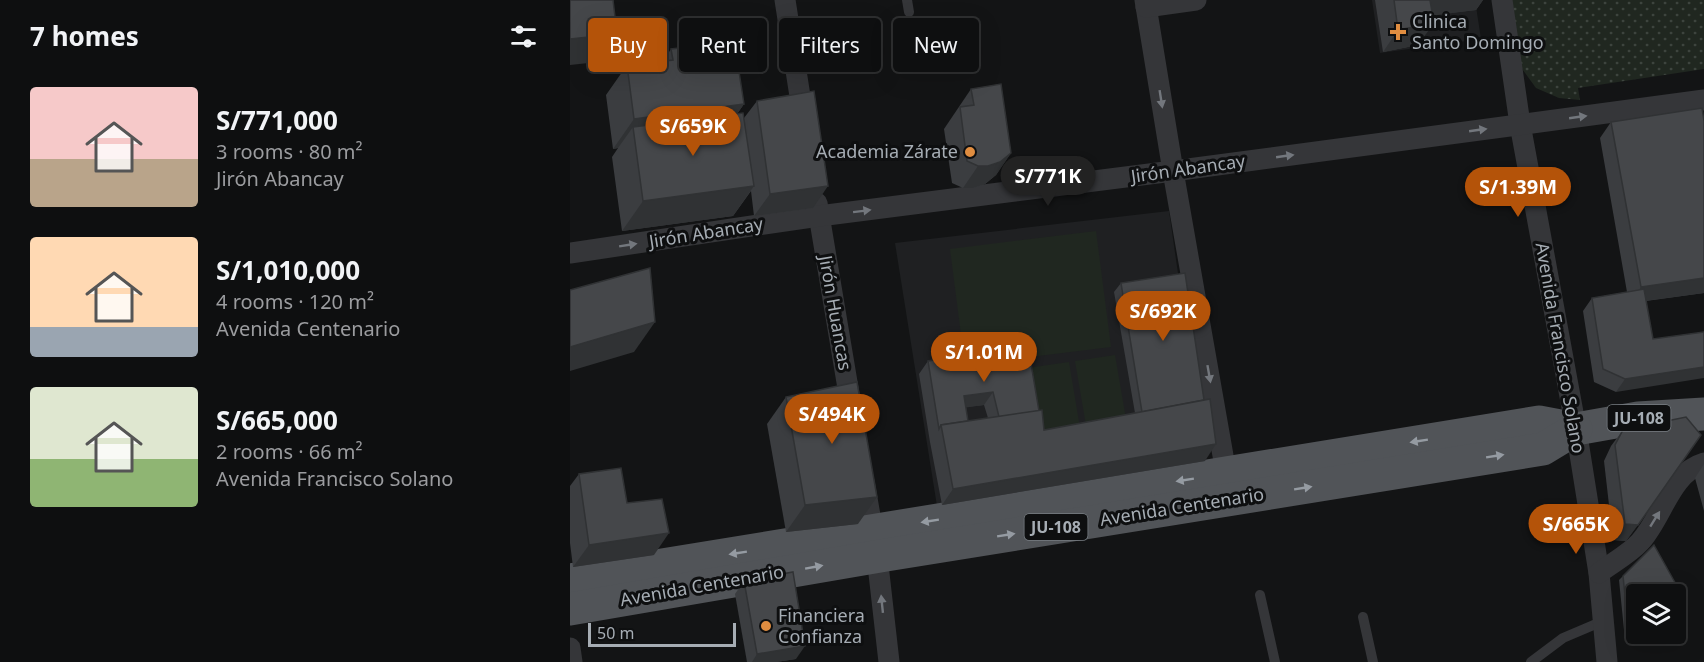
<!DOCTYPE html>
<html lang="en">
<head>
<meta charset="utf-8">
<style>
	body { margin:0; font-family:"Noto Sans",sans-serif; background:#171819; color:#f1f3f6; height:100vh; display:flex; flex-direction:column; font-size:22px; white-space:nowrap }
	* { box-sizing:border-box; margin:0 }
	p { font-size:20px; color:#9b9c9f }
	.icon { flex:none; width:33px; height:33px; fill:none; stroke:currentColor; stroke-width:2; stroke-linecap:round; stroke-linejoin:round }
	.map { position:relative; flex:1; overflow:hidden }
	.side { display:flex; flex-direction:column; background:#0e0f10; width:570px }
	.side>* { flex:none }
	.guide { position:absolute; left:18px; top:18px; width:570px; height:54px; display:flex; gap:12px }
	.controls { position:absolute; left:1056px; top:584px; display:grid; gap:12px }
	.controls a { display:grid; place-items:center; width:60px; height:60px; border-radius:6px; background:#0e0f10; box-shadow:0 6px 24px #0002,0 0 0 2px #2e2f30; font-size:30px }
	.scale { position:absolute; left:18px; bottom:15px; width:148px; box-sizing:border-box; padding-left:6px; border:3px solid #a6adb4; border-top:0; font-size:16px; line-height:21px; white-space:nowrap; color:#a6adb4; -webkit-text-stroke:4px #0e0f10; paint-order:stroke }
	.price { position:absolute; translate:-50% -51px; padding:0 14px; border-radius:21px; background:#b45309; color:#fff; font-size:20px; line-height:39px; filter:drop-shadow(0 2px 3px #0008) }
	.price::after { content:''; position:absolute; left:50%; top:36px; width:18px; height:14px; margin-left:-9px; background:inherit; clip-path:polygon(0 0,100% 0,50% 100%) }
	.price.current { background:#222; color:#fff }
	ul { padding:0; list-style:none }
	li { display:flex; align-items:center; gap:18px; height:150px; padding:0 30px }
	li span { display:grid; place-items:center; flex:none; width:168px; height:120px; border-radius:6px; color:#555 }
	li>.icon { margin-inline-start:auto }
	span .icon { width:72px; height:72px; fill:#fffc; stroke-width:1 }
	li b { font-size:26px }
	h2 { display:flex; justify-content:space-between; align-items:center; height:72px; padding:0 30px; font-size:26px }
	.chip { padding:0 21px; border-radius:6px; background:#0e0f10; box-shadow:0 6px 24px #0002,0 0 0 2px #2e2f30; font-size:21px; line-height:54px }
	.chip.current { background:#b45309; color:#fff }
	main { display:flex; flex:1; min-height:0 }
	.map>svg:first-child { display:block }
	.built { fill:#1f2022 }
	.park { fill:url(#park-dots) }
	.garden { fill:#202720 }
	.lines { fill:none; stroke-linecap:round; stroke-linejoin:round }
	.service { stroke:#353639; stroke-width:10 }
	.minor { stroke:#353639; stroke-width:21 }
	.primary { stroke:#515458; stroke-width:33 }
	.wall { fill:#3b3d40; fill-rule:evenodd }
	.shaded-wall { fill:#303234 }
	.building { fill:#45474a; stroke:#303234; stroke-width:1.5 }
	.oneway { fill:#73777d }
	.oneway2 { fill:#959ba2 }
	.poi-dot { fill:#e08d40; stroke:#0e0f10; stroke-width:2 }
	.labels { text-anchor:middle; stroke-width:6; stroke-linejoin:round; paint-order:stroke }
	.shield { fill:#0e0f10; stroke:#787e83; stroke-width:1.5 }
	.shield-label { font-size:16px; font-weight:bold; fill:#a6adb4 }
	.poi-label { font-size:18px; fill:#a6adb4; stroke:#0e0f10; text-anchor:start }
	.street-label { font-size:18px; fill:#a6adb4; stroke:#0e0f10 }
</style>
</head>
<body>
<main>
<section class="side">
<h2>7 homes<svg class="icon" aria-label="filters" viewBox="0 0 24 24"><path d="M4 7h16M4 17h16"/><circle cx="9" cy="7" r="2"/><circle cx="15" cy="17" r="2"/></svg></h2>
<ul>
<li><span style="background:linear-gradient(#f6c9c9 60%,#b9a48a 0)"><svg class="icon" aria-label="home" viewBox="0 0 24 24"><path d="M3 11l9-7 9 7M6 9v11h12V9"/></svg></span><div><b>S/771,000</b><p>3 rooms · 80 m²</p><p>Jirón Abancay</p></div></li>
<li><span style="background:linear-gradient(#ffd9b3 75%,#9aa5b1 0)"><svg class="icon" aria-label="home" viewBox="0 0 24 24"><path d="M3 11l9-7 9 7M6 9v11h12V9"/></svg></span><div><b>S/1,010,000</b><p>4 rooms · 120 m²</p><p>Avenida Centenario</p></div></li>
<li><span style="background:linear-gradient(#dfe7d0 60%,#8fb573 0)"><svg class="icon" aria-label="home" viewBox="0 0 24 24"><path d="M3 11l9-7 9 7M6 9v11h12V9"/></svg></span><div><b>S/665,000</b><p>2 rooms · 66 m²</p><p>Avenida Francisco Solano</p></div></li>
</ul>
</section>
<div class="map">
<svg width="1134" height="662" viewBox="0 0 1134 662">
	<defs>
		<pattern id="park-dots" width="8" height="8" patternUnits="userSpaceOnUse" patternTransform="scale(1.5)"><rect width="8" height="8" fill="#202720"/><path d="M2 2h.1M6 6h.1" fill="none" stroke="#3d443e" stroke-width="1.8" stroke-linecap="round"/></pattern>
	</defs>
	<rect width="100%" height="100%" fill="#131415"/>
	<g class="built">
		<path d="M802,0H905L911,39L810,53Z"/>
		<path d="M599,211L635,461L367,506L325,243Z"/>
	</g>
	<path class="park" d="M941,0H1134V69L1008,88L1010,100L989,98L966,88L947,62Z"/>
	<g class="garden">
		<path d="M526,231L541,347L395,365L380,249Z"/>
		<path d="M545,355L557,425L517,431L505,361Z"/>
		<path d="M499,362L511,434L468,439L457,368Z"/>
	</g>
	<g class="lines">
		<g class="service">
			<path d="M337,0L339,12"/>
			<path d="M690,595L705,662"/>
			<path d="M793,617L803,662"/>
			<path d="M961,662L993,638L1033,621"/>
		</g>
		<g class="minor">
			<path d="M215,0L234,122"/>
			<path d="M575,0L603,171L658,484"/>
			<path d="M932,0L950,124L1006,429L1029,573L1037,662"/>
			<path d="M576,7L626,0"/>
			<path d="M247,203L282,412"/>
			<path d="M0,253L249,216L603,171L1134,100"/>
			<path d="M294,481L307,556L319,662"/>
			<path d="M1029,573C1042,563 1059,554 1070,542C1093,517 1100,473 1134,463"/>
			<path d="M0,648L2,662"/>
		</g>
		<g class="primary">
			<path d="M0,580L969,422L1006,429L1068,418L1134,414"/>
			<path d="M0,609L316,555L973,449L1006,429"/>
		</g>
	</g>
	<g class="wall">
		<path d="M805,0H913L906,10L862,15L848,45L813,52Z"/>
		<path d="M101,49L149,55L174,104L167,114L174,118L187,101L243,208L184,216L181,191L163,216L52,231L42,157L48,148L43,149L36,95L57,65L93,61Z"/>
		<path d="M401,89L441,153L426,175L415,184L403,188H393L382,183L374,129Z"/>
		<path d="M1134,121V293L1076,301L1083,339L1134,332L1046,392L1024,382L1013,311L1022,298L1057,292L1030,138L1041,122Z"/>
		<path d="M551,283L635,461L372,505L360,442L349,374L358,361L469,411L474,430L565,413L544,292ZM414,405L418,418L398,421L396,407Z"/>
		<path d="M216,397L288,524L216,532L197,424Z"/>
		<path d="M1053,430L1131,435L1056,541L1043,540L1034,461L1041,446Z"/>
		<path d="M1134,464V511L1125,478Z"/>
		<path d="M9,474L57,503L84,555L3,567L0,543V486Z"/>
		<path d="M1084,545L1117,604L1114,609L1106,612V594H1066V626L1054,630L1049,580Z"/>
		<path d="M174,581L226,659L206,662H177L165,594Z"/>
	</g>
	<g class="shaded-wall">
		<path d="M856,0H913L906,10L844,18Z"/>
		<path d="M864,23L848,45L813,52L828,30Z"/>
		<path d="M47,34L28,62L0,65V39Z"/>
		<path d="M174,104L153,134L63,127L48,148L43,149L64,119Z"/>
		<path d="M441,153L426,175L415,184L403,188H393L408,166Z"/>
		<path d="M184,186L163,216L52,231L73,201Z"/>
		<path d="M258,186L243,208L184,216L200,194Z"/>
		<path d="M1134,278V293L1059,303L1071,287Z"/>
		<path d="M85,322L64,352L0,371V347Z"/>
		<path d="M1134,367V378L1046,392L1055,379Z"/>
		<path d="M423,392L414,405L385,409L394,396Z"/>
		<path d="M646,444L635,461L372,505L383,489Z"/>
		<path d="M307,497L288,524L216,532L235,505Z"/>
		<path d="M1055,524L1068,525L1056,541L1043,540Z"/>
		<path d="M99,533L84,555L3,567L19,545Z"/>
		<path d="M1117,604L1114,609L1106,612V608Z"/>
		<path d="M1066,622V626L1054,630L1058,625Z"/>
		<path d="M235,646L226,659L206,662H182L187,654Z"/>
	</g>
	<g class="building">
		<path d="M0,0H43L47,34L0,39Z"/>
		<path d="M824,0H860L864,23L828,30Z"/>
		<path d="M146,44L149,55L166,52L174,104L64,119L57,65L103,60L101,49Z"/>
		<path d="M431,84L441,153L430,162L418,166H408L397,161L390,107L404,105L401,89Z"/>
		<path d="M244,91L258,186L200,194L187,101Z"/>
		<path d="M1132,108L1134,121V278L1071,287L1041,122Z"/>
		<path d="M173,113L184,186L73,201L63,127Z"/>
		<path d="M80,268L85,322L0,347V290Z"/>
		<path d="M615,273L634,400L572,412L551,283Z"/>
		<path d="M1074,289L1083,339L1134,332V367L1055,379L1033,369L1022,298Z"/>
		<path d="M458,346L469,411L429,417L423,392L394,396L398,421L371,425L369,429L358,361Z"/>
		<path d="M287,382L307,497L235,505L216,397Z"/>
		<path d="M640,399L646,444L383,489L371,425L472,410L474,430Z"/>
		<path d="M1116,417L1131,435L1068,525L1055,524L1045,445L1053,430Z"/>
		<path d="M51,468L57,503L92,499L99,533L19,545L9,474Z"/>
		<path d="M1084,545L1117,604L1106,608V594H1066V622L1058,625L1053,576Z"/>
		<path d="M223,572L235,646L187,654L174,581Z"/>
	</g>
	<defs><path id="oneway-solid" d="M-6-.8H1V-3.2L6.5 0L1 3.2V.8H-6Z" transform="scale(1.5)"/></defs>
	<g class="oneway">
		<use href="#oneway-solid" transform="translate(591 99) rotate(81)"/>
		<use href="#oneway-solid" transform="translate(1008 117) rotate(-8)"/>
		<use href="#oneway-solid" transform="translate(908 130) rotate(-8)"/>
		<use href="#oneway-solid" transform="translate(715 156) rotate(-8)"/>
		<use href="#oneway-solid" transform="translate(292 211) rotate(-7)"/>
		<use href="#oneway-solid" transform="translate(58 245) rotate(-9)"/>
		<use href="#oneway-solid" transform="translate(639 374) rotate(80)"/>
		<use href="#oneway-solid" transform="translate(1085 519) rotate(-58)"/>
		<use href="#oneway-solid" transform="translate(312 604) rotate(-96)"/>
	</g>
	<g class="oneway2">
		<use href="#oneway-solid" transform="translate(849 441) rotate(171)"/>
		<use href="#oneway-solid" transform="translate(925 456) rotate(-9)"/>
		<use href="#oneway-solid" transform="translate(615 480) rotate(171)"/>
		<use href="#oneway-solid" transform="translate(733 488) rotate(-9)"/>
		<use href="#oneway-solid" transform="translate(360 521) rotate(171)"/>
		<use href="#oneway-solid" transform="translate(436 535) rotate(-9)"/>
		<use href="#oneway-solid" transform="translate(168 553) rotate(171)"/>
		<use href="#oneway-solid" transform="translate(244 567) rotate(-10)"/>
	</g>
	<g class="poi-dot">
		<path d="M825 23h6v6h6v6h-6v6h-6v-6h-6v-6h6z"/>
		<circle cx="400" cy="152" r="6"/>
		<circle cx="196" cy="626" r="6"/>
	</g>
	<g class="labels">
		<g class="shield">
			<rect x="1037.5" y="405" width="63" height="26" rx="4.5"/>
			<rect x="454.5" y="514" width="63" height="26" rx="4.5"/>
		</g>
		<g class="shield-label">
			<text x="1069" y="424">JU-108</text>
			<text x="486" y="533">JU-108</text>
		</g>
		<g class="poi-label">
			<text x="842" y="28">Clinica<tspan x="842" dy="21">Santo Domingo</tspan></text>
			<text x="388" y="158" text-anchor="end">Academia Zárate</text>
			<text x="208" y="622">Financiera<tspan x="208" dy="21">Confianza</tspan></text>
		</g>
		<g class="street-label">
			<text transform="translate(618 169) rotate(-8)" y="6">Jirón Abancay</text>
			<text transform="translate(136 233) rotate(-9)" y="6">Jirón Abancay</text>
			<text transform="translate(265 313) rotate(80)" y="6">Jirón Huancas</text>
			<text transform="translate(990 348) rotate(80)" y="6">Avenida Francisco Solano</text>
			<text transform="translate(612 507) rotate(-9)" y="6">Avenida Centenario</text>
			<text transform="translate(132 586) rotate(-10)" y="6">Avenida Centenario</text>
		</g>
	</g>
</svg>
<div class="controls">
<a><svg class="icon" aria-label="layers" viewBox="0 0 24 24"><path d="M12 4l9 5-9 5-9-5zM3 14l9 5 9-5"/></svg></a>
</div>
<div class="scale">50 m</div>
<b class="price" style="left:123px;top:157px">S/659K</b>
<b class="price current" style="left:478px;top:207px">S/771K</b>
<b class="price" style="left:948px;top:218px">S/1.39M</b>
<b class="price" style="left:593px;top:342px">S/692K</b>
<b class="price" style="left:414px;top:383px">S/1.01M</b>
<b class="price" style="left:262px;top:445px">S/494K</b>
<b class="price" style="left:1006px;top:555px">S/665K</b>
<div class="guide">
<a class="chip current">Buy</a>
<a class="chip">Rent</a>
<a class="chip">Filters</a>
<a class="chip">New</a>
</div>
</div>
</main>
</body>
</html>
